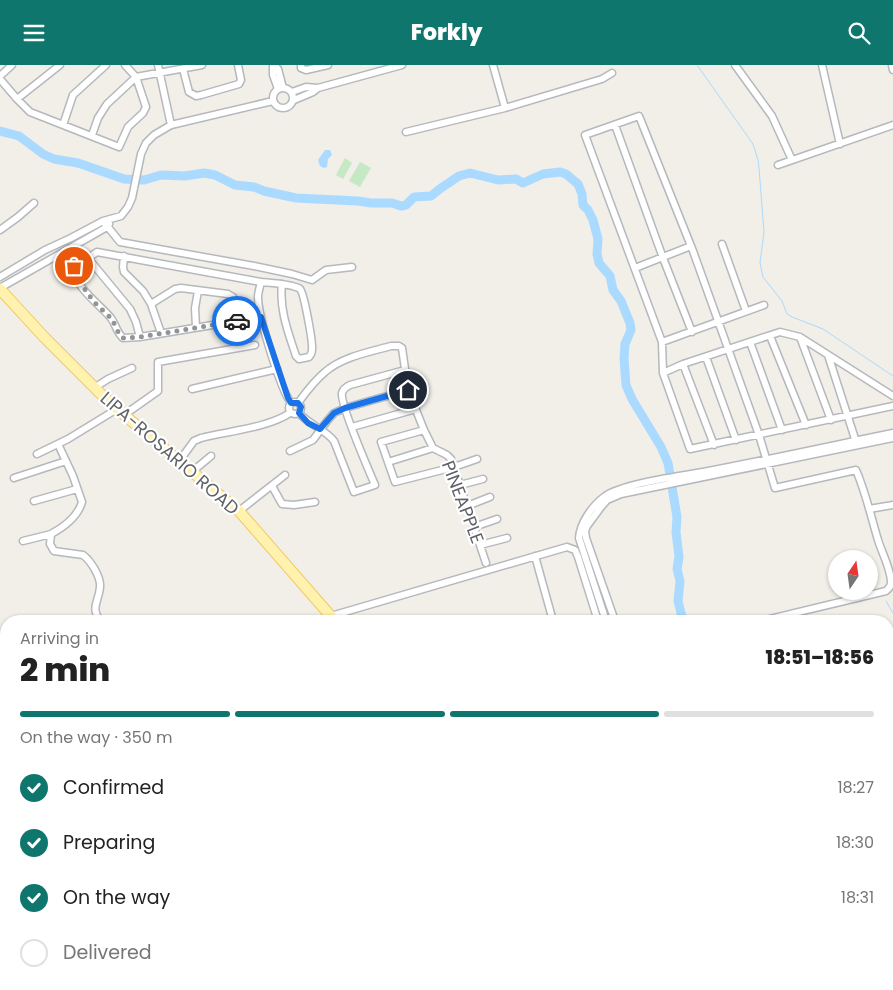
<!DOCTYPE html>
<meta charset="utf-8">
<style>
:root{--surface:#fff;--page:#f6f6f6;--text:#222;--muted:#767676;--line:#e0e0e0;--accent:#0f766e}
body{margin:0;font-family:Poppins,sans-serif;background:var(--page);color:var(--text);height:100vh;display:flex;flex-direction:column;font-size:19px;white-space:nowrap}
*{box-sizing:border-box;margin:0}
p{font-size:16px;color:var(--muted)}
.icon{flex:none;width:28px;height:28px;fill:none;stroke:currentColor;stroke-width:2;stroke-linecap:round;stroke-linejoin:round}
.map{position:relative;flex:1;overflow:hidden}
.details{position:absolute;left:0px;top:550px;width:894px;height:375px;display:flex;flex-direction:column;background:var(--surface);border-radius:20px 20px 0 0;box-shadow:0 1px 4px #0004}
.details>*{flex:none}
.needle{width:32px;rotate:13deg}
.buttons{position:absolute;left:828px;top:485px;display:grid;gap:10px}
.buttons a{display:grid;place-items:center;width:50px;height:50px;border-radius:50%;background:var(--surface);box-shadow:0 1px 4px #0004;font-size:25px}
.pin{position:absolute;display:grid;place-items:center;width:42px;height:42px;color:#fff;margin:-21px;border:2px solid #fff;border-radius:50%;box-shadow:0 1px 5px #0007}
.courier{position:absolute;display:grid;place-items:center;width:50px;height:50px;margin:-25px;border:4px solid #1a73e8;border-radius:50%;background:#fff;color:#222;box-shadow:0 1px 6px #0007}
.headline em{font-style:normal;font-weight:800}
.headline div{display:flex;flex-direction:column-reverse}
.headline{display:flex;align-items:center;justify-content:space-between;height:85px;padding:0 20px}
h1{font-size:32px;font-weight:800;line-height:38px}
.bar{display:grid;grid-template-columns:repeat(4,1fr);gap:8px 5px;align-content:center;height:60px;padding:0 20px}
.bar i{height:6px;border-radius:4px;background:var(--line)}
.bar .on{background:var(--accent)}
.bar p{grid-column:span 4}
ol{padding:0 20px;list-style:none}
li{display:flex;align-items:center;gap:15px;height:55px}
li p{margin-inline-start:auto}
li .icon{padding:5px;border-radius:50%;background:var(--accent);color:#fff;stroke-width:4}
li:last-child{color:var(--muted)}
li i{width:28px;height:28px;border:2px solid var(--line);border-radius:50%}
header{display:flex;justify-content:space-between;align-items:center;height:65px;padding:0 20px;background:var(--accent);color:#fff;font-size:22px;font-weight:800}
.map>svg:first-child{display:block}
.green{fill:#c5e8c5}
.water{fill:#aadaff}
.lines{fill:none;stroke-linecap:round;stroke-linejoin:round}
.stream{stroke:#aadaff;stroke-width:1}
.river{stroke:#aadaff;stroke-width:9}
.street-casing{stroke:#b5b8bc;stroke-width:9}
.primary-casing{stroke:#f2c960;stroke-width:12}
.street{stroke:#fff;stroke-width:6}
.primary{stroke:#fff2af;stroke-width:10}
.done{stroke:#929495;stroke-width:5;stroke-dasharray:0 9}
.route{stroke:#1a73e8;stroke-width:6}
.labels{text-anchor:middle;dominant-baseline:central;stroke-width:4.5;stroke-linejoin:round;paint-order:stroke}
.street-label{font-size:18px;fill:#5f6368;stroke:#fff}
</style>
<header><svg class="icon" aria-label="menu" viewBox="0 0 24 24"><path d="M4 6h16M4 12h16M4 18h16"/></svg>Forkly<svg class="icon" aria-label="search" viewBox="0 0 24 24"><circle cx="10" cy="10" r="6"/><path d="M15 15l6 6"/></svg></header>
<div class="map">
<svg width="893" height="925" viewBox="0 0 893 925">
<rect width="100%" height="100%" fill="#f1efe8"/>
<path class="green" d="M345,93l7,5 -9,16 -7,-4z
M360,97l11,6 -11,19 -11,-6z"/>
<path class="water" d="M325,85h5l2,5 -4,4 -1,8 -3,1 -4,-2 -2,-6z"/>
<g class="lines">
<path class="stream" d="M697,0l56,79 5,16 1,8 5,64 -4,31 3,14 19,24 5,13 5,3 31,12 70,47
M886,536l7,12"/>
<path class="river" d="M0,66l19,5 24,18 11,5 24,4 46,16 20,1 17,-5 24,1 19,-3 11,2 20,10 19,2 10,4 32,7 62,3 13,2h21l9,3 5,-1 8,-8 17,-1 10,-8 18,-12 11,-3 28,7 18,-1 7,4 20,-9 17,-2 6,2 12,10 4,10 1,11 5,5 5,10 5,19 -1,15 2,9 11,13 3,14 8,11 9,22 1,7 -6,14 -1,15 2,26 6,14 29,48 7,16 9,54 -1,15 3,25 -2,12 3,12 -2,20 4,16 6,4
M888,791l5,10"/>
<defs>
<path id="street" d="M158,0l13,60
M273,0v10l5,14
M274,0l4,4 5,19
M301,0v3l5,2 22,-5
M493,0l12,43
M735,0l37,51 20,44
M822,0l18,79
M892,0l1,5
M183,4l6,23 7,4 5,-1 38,-11 2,-4 -3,-15
M0,11l12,-11
M0,14l17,20 13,13 89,35 9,-20 15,-14 3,-6 -10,-30 -11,-12
M273 33a10 10 0 1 1 20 0a10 10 0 1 1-20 0Z
M292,27l14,-5 12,1 84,-23
M17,34l43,-34
M294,35l19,-8 5,-4
M63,60l10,-30 33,-30
M615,60l48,133 29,74
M406,67l99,-24 97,-29 10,-6
M92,70l6,-17 9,-14 29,-27 66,-12
M778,100l115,-40
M103,156l17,21 134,24 38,8 20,6 14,-10 26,-3
M0,165l18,-13 16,-14
M722,179l24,67
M124,191l-1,11 1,5 19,19 8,13 10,29
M88,193l42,51 6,13 4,15
M635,203l56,-22
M0,212l45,-27 26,-12 32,-17 18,-5 7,-9 4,-9 9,-44 5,-11 8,-8 17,-10 102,-24
M261,217c-1,5 -3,10 -3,15 0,19 22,91 33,106
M0,223l107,-61 2,-3
M151,239l24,-15 6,-1 47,6 5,3 7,24
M261,252l-121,20 -17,1c-6,-5 -7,-13 -12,-20 -11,-13 -37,-32 -38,-50l24,-16 164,30c9,1 32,2 39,7 4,4 13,53 12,61 0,4 -1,4 -3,7l-10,2 -3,-3c-8,-24 -17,-47 -14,-72
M196,262l-1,-19 3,-17
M770,271l36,89
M800,272l31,83
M662,277l102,-37
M750,277l32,88
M828,290l29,90
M706,292l30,83
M683,299l31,81
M663,308l20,-9 97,-32 20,5 93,59
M94,323l14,-9 24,-11
M192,324l85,-20
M289 343a6 6 0 1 1 12 0a6 6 0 1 1-12 0Z
M298,338c8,-11 16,-22 27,-31 17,-15 44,-20 66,-26h8l3,2 6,42 16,40 9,18 14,7 4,4 35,104
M299,348c10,12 26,16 35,28l20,51 21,-7c-6,-14 -35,-81 -33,-92 1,-4 4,-6 8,-8l55,-15
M124,350l34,-24v-29l97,-17
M352,362l64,-18
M424,365l-43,12 14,40 59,-15 23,-8
M290,386l23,-11 14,-19 7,-8 11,-5 63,-18
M37,389l31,-15 49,-30
M180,395l14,-19 7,-3c28,-7 66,-10 89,-25
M388,397l45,-14
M193,406l18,-15
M14,413l52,-17
M460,420l23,-6
M272,421l10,18 12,1 21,-3
M34,436l43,-12
M467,441l23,-9
M869,444l24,-4
M239,446l46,-36
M474,462l23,-8
M51,469c13,-7 27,-18 31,-32l-9,-26 -15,-32
M23,476l28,-7 -1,10 4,7 29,4c8,6 18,22 17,32 -1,15 -10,19 0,34
M480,480l27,-7
M535,491l18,65
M331,551l236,-69 8,3 3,7 20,64
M606,556l-27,-83c1,-15 13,-32 25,-41 16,-13 76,-21 99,-25 63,-12 127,-26 190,-39
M615,556l-29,-83 -1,-7 2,-5 14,-19 6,-7 14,-6 272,-56
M761,556l125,-30c3,-3 6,-5 5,-10 -1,-14 -9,-28 -13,-41 -7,-23 -12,-47 -22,-70l-81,18 -16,-53 -66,-184 -54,-135 -54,19 77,207 1,31 27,76 203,-43
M0,600h6
M888,673l5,-2"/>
<path id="primary" d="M0,224l44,48 66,66 129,108 96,110
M541,919l3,6"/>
</defs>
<use href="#street" class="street-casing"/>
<use href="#primary" class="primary-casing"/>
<use href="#street" class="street"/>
<use href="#primary" class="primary"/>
</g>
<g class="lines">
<path class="done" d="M74,201v8l20,28 18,17 8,17 3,2 17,-1 97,-16"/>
<path class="route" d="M237,256l24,-4 27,81 3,5h7l3,4 -2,6 9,10 12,6 14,-16 11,-5 63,-18"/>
</g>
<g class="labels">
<g class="street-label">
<text transform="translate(170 388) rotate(41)">LIPA-ROSARIO ROAD</text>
<text transform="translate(463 437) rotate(69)">PINEAPPLE</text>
</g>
</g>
</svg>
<div class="buttons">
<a><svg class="needle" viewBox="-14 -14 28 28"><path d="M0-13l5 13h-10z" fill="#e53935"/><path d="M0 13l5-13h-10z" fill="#767676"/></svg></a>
</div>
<div class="pin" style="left:74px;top:201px;background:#ea580c"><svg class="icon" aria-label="bag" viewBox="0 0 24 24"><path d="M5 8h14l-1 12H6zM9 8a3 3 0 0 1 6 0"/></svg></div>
<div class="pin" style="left:408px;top:325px;background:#1f2937"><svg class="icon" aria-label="home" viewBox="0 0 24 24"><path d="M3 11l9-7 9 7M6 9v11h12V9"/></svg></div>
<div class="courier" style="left:237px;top:256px"><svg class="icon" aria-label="car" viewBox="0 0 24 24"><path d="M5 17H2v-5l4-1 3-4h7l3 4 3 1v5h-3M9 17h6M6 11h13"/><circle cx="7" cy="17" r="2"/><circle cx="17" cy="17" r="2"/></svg></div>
<section class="details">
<div class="headline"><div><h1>2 min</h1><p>Arriving in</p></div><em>18:51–18:56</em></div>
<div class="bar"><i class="on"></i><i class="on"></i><i class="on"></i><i></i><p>On the way · 350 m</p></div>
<ol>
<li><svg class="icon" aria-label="check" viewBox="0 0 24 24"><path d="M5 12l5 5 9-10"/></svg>Confirmed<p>18:27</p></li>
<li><svg class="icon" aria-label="check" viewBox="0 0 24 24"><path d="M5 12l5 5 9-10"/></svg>Preparing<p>18:30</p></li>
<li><svg class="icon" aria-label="check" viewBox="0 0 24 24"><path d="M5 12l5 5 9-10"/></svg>On the way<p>18:31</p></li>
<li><i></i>Delivered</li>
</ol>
</section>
</div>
